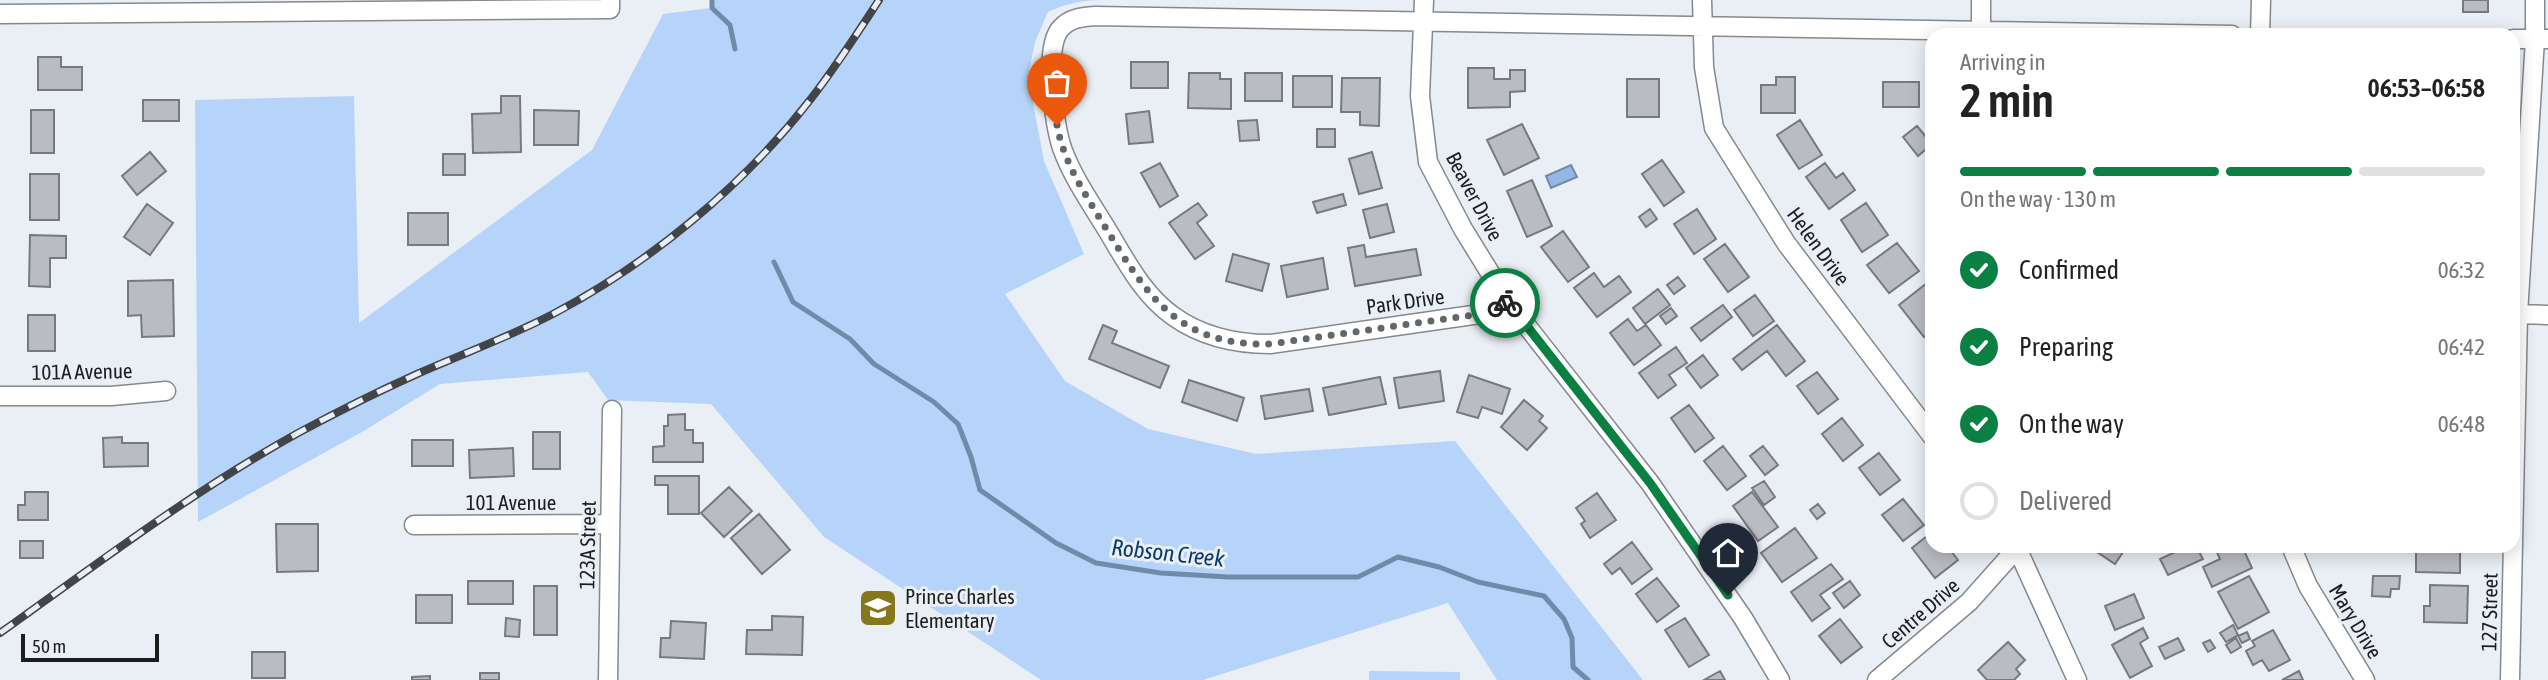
<!DOCTYPE html>
<meta charset="utf-8">
<style>
:root{--surface:#fff;--page:#f6f6f6;--text:#222;--muted:#767676;--line:#e0e0e0;--accent:#0b8043}
body{margin:0;font-family:"Asap Condensed",sans-serif;background:var(--page);color:var(--text);height:100vh;display:flex;flex-direction:column;font-size:26px;white-space:nowrap}
*{box-sizing:border-box;margin:0}
p{font-size:23px;color:var(--muted)}
.icon{flex:none;width:38px;height:38px;fill:none;stroke:currentColor;stroke-width:2;stroke-linecap:round;stroke-linejoin:round}
.map{position:relative;flex:1;overflow:hidden}
.drawer{position:absolute;left:1925px;top:28px;width:595px;height:525px;display:flex;flex-direction:column;background:var(--surface);border-radius:21px;box-shadow:0 4px 18px #0003}
.drawer>*{flex:none}
.scale{position:absolute;left:21px;bottom:18px;width:138px;box-sizing:border-box;padding-left:7px;border:4px solid #1b1d1f;border-top:0;font-size:19px;line-height:24px;white-space:nowrap;color:#1b1d1f;-webkit-text-stroke:5px #eaeff5;paint-order:stroke}
.pin{position:absolute;display:grid;place-items:center;width:60px;height:60px;color:#fff;margin:-72px -30px;border-radius:50% 50% 50% 0;rotate:-45deg;box-shadow:0 0 7px #0007}
.pin .icon{rotate:45deg}
.courier{position:absolute;display:grid;place-items:center;width:70px;height:70px;margin:-35px;border:5px solid #0b8043;border-radius:50%;background:#fff;color:#222;box-shadow:0 2px 9px #0007}
.head em{font-style:normal;font-weight:600}
.head div{display:flex;flex-direction:column-reverse}
.head{display:flex;align-items:center;justify-content:space-between;height:119px;padding:0 35px}
h1{font-size:46px;font-weight:600;line-height:52px}
.bar{display:grid;grid-template-columns:repeat(4,1fr);gap:10px 7px;align-content:center;height:84px;padding:0 35px}
.bar i{height:9px;border-radius:5px;background:var(--line)}
.bar .current{background:var(--accent)}
.bar p{grid-column:span 4}
ol{padding:0 35px;list-style:none}
li{display:flex;align-items:center;gap:21px;height:77px}
li p{margin-inline-start:auto}
li .icon{padding:7px;border-radius:50%;background:var(--accent);color:#fff;stroke-width:4}
li:last-child{color:var(--muted)}
li i{width:38px;height:38px;border:4px solid var(--line);border-radius:50%}
.map>svg:first-child{display:block}
.green{fill:#b6d4f9}
.water{fill:#94b8e5;stroke:#708aaa;stroke-width:2}
.lines{fill:none;stroke-linecap:round;stroke-linejoin:round}
.stream{stroke:#708aaa;stroke-width:5}
.building{fill:#b9bdc3;stroke:#767a80;stroke-width:2}
.street-casing{stroke:#84898f;stroke-width:21}
.street{stroke:#fff;stroke-width:18}
.rail-casing{stroke:#424447;stroke-width:8}
.rail{stroke:#eaeff5;stroke-width:5;stroke-dasharray:16;stroke-linecap:butt}
.done{stroke:#63666a;stroke-width:7;stroke-dasharray:0 12.6}
.route{stroke:#0b8043;stroke-width:9}
.labels{text-anchor:middle;dominant-baseline:central;stroke-width:6;stroke-linejoin:round;paint-order:stroke}
.street-label{font-size:21px;fill:#1b1d1f;stroke:#eaeff5}
.poi-label{font-size:21px;fill:#1b1d1f;stroke:#eaeff5;text-anchor:start}
.water-label{font-size:23px;font-style:italic;fill:#073a70;stroke:#eaeff5}
</style>
<div class="map">
<svg width="2548" height="680" viewBox="0 0 2548 680">
<rect width="100%" height="100%" fill="#eaeff5"/>
<path class="green" d="M712,0h392c-21,0 -37,3 -56,12l-13,30 -7,34 16,85 40,93 -79,40 60,87 83,48 108,25 199,-13 188,239h-146l-49,-77 -245,77h-162l-217,-143 -113,-133 -103,-4 -20,-28 -148,12 -78,48 -164,90 -3,-422 159,-4 5,227 233,-173 71,-136 48,-6z
M1369,671l91,1v8h-91z"/>
<path class="water" d="M1571,165l6,12 -26,11 -5,-12z"/>
<g class="lines">
<path class="stream" d="M712,0v8l18,17 5,24
M774,262l19,40 57,37 24,25 60,38 24,22 13,33 9,33 76,53 40,20 65,10 67,4h130l40,-20 41,10 39,15 66,14 20,23 8,19 1,29 15,13"/>
</g>
<path class="building" d="M2463,0h25v12h-25z
M38,57h23v10h21v23h-44z
M1131,62h37v26h-37z
M1468,68h26v11h16v-9h15v21l-15,1v15l-42,1z
M1189,73h31v6h11v30l-43,-1z
M1245,73h37v28h-37z
M1293,76h39v31h-39z
M1776,77h19v36h-34v-28h15z
M1342,78h38l-1,48 -19,-1v-13h-19z
M1627,79h32v38h-32z
M1883,82h36v25h-36z
M501,96h19l1,56 -48,1 -1,-39 29,-1z
M143,100h36v21h-36z
M31,110h23v43h-23z
M534,110l45,1 -1,34h-44z
M1149,111l4,31 -24,2 -3,-30z
M1257,120l2,20 -19,1 -2,-20z
M1800,120l22,35 -23,14 -22,-34z
M1522,124l17,34 -35,17 -17,-35z
M1917,126l15,18 -14,12 -15,-19z
M1317,129h18v18h-18z
M150,152l16,19 -29,24 -15,-19z
M1372,152l10,36 -23,6 -10,-35z
M443,154h22v21h-22z
M1662,160l22,32 -20,14 -22,-32z
M1160,163l18,33 -18,11 -19,-34z
M1825,163l11,15 7,-5 12,17 -26,19 -23,-32z
M30,174h29v46h-29z
M1532,180l20,46 -25,11 -20,-46z
M1343,194l3,11 -29,8 -4,-11z
M1198,203l9,12 -10,8 17,23 -19,13 -26,-36z
M1866,203l22,32 -26,17 -21,-32z
M147,204l26,19 -23,32 -26,-18z
M1387,204l7,28 -24,6 -7,-28z
M1650,209l7,10 -11,8 -7,-10z
M1697,209l19,30 -22,15 -20,-30z
M408,213h40v32h-40z
M1563,231l26,36 -21,15 -27,-35z
M30,235l36,1v22h-16v29l-21,-1z
M1897,243l22,28 -30,22 -22,-28z
M1725,244l24,33 -21,15 -24,-33z
M1364,245l2,12 50,-8 5,26 -66,11 -7,-38z
M1233,254l36,10 -7,27 -36,-10z
M1323,258l5,31 -41,8 -6,-31z
M1594,273l10,14 15,-11 12,16 -34,25 -23,-29z
M1678,277l7,9 -11,8 -7,-9z
M1932,279v52l-8,6 -25,-32z
M173,280l1,56 -32,1 -1,-22 -13,1v-35z
M1658,289l12,16 -25,19 -12,-16z
M1755,295l19,26 -21,15 -19,-26z
M1723,305l9,12 -31,24 -10,-13z
M1671,308l6,8 -11,8 -6,-8z
M28,315h27v36h-27z
M1628,319l9,12 9,-6 15,20 -27,20 -24,-32z
M1103,325l14,6 -5,12 57,23 -9,22 -71,-29z
M1777,325l28,36 -19,15 -19,-25 -25,19 -9,-11z
M1676,347l11,16 -18,12 7,10 -18,13 -19,-25z
M1703,355l15,20 -17,13 -15,-20z
M1440,371l4,30 -45,7 -5,-30z
M1817,372l21,27 -20,15 -21,-28z
M1469,375l41,14 -8,25 -20,-7 -4,11 -21,-6z
M1380,377l6,27 -57,11 -6,-27z
M1189,380l55,18 -7,23 -55,-19z
M1309,389l4,22 -48,8 -4,-23z
M1524,400l19,16 -4,5 8,7 -20,22 -26,-23z
M1689,405l25,33 -19,14 -24,-34z
M685,414v16h8v13h10v19h-50v-15l11,-1v-20h4v-11z
M1842,418l21,27 -20,16 -21,-27z
M533,432h27v37h-27z
M122,437v6h26v23l-44,1 -1,-29z
M412,440h41v26h-41z
M1723,446l23,30 -19,14 -23,-29z
M1763,446l15,19 -13,10 -15,-19z
M513,448l1,28 -44,2 -1,-28z
M1879,453l21,27 -20,15 -21,-27z
M655,476h44v38h-31v-29h-13z
M1764,481l11,16 -11,8 -12,-17z
M729,487l23,24 -28,26 -23,-24z
M25,492h23v28h-30v-15h7z
M1752,492l26,35 -20,14 -25,-35z
M1597,493l19,27 -26,18 -9,-14 4,-3 -9,-13z
M1903,499l21,26 -21,16 -21,-26z
M1818,504l7,9 -8,6 -7,-9z
M759,514l31,36 -28,24 -31,-36z
M276,524h42v47l-41,1z
M1795,528l22,30 -35,24 -21,-29z
M1932,532v14h15l11,14 -23,18 -23,-30z
M20,541h23v17h-23z
M1632,542l20,27 -20,15 -12,-16 -8,6 -8,-10z
M2088,546h39l-12,18z
M2188,546h8l7,13 -35,16 -8,-16z
M2214,546h28l10,22 -40,19 -9,-20 17,-8z
M2437,546h23v27l-44,-1v-24h21z
M1831,564l12,15 -23,16 10,13 -18,13 -21,-29z
M2249,576l20,36 -31,17 -20,-37z
M2373,576h27l-1,13h-8l-1,8 -18,-1z
M1657,578l22,28 -22,16 -21,-28z
M468,581h45v23h-45z
M1850,581l10,14 -16,13 -11,-15z
M2430,585l38,1 -1,37 -43,-1v-16h6z
M534,586h23v49h-23z
M2134,594l10,24 -29,12 -10,-24z
M416,595h36v28h-36z
M772,616l31,1 -1,38 -56,-1 1,-24h25z
M506,618l14,2 -1,17 -14,-1z
M1685,618l24,37 -20,12 -24,-37z
M1840,619l22,28 -21,16 -22,-27z
M671,621l35,2 -2,36 -44,-2 1,-19h9z
M2233,625l5,10 -12,7 -6,-9z
M2143,628l5,10 -8,5 12,23 -22,12 -18,-33z
M2273,630l17,30 -21,11 -7,-11 -9,5 -7,-14 9,-5 -3,-5z
M2247,632l3,7 -8,4 -4,-7z
M2178,638l6,12 -19,9 -6,-12z
M2236,638l5,9 -10,6 -5,-8z
M2210,640l5,8 -7,4 -5,-9z
M2008,642l17,18 -9,9 4,5 -6,6h-27l-9,-10z
M252,652h33v26h-33z
M1720,671l5,9h-21z
M2299,671l4,9h-21z
M480,673h19v7h-19z
M430,676v4h-18v-3z"/>
<g class="lines">
<defs>
<path id="street" d="M1424,0l-4,96 8,66 35,67 45,73
M1702,0l2,67 10,61 72,115 146,193
M1981,0v35
M0,14l610,-5v-9
M2260,35l1,-35
M2513,39h35
M2518,314l30,1
M0,396h111l55,-5
M414,525l195,-1
M2016,546l61,134
M2291,546l17,40 57,94
M608,680l4,-270
M1780,680l-37,-62 -93,-135 -142,-181 -28,12 -210,30c-34,0 -69,-8 -97,-28 -31,-22 -48,-57 -67,-88 -16,-26 -34,-52 -44,-80 -8,-23 -19,-102 -1,-120 9,-10 21,-11 34,-12l1137,19
M1877,680l92,-78 50,-56
M2510,680l8,-366 17,-275v-39"/>
</defs>
<use href="#street" class="street-casing"/>
<use href="#street" class="street"/>
<defs>
<path id="rail" d="M0,633c97,-69 193,-142 298,-200 39,-21 79,-41 119,-59 45,-20 92,-37 136,-60 97,-51 190,-128 257,-214 25,-32 47,-66 69,-100"/>
</defs>
<use href="#rail" class="rail-casing"/>
<use href="#rail" class="rail"/>
</g>
<g class="lines">
<path class="done" d="M1057,125c6,36 27,67 45,97 44,71 73,124 168,122l210,-30 25,-11"/>
<path class="route" d="M1505,303l3,-1 142,181 78,112"/>
</g>
<defs>
<symbol id="school-square" viewBox="-11 -11 22 22"><rect x="-9" y="-9" width="18" height="18" rx="4" fill="#85771b" stroke="#eaeff5"/><path d="M0-5L7-2L0 1L-7-2ZM-4 1L0 2.5L4 1V4Q0 6-4 4Z" fill="#fff"/></symbol>
</defs>
<g fill-rule="evenodd">
<use href="#school-square" x="856" y="586" width="44" height="44"/>
</g>
<g class="labels">
<g class="street-label">
<text transform="translate(1475 196) rotate(62)">Beaver Drive</text>
<text transform="translate(1819 246) rotate(54)">Helen Drive</text>
<text transform="translate(1405 301) rotate(-8)">Park Drive</text>
<text transform="translate(82 371) rotate(-1)">101A Avenue</text>
<text x="511" y="502">101 Avenue</text>
<text transform="translate(587 545) rotate(-89)">123A Street</text>
<text transform="translate(2489 612) rotate(-89)">127 Street</text>
<text transform="translate(1920 613) rotate(-41)">Centre Drive</text>
<text transform="translate(2356 621) rotate(59)">Mary Drive</text>
</g>
<g class="poi-label">
<text x="905" y="596">Prince Charles<tspan x="905" dy="24">Elementary</tspan></text>
</g>
<g class="water-label">
<text transform="translate(1168 553) rotate(6)">Robson Creek</text>
</g>
</g>
</svg>
<div class="scale">50 m</div>
<div class="pin" style="left:1057px;top:125px;background:#ea580c"><svg class="icon" aria-label="bag" viewBox="0 0 24 24"><path d="M5 8h14l-1 12H6zM9 8a3 3 0 0 1 6 0"/></svg></div>
<div class="pin" style="left:1728px;top:595px;background:#1f2937"><svg class="icon" aria-label="home" viewBox="0 0 24 24"><path d="M3 11l9-7 9 7M6 9v11h12V9"/></svg></div>
<div class="courier" style="left:1505px;top:303px"><svg class="icon" aria-label="bike" viewBox="0 0 24 24"><circle cx="6" cy="16" r="4"/><circle cx="18" cy="16" r="4"/><path d="M6 16l4-8h5l3 8M10 8l3 8H6M13 5h3"/></svg></div>
<section class="drawer">
<div class="head"><div><h1>2 min</h1><p>Arriving in</p></div><em>06:53–06:58</em></div>
<div class="bar"><i class="current"></i><i class="current"></i><i class="current"></i><i></i><p>On the way · 130 m</p></div>
<ol>
<li><svg class="icon" aria-label="check" viewBox="0 0 24 24"><path d="M5 12l5 5 9-10"/></svg>Confirmed<p>06:32</p></li>
<li><svg class="icon" aria-label="check" viewBox="0 0 24 24"><path d="M5 12l5 5 9-10"/></svg>Preparing<p>06:42</p></li>
<li><svg class="icon" aria-label="check" viewBox="0 0 24 24"><path d="M5 12l5 5 9-10"/></svg>On the way<p>06:48</p></li>
<li><i></i>Delivered</li>
</ol>
</section>
</div>
